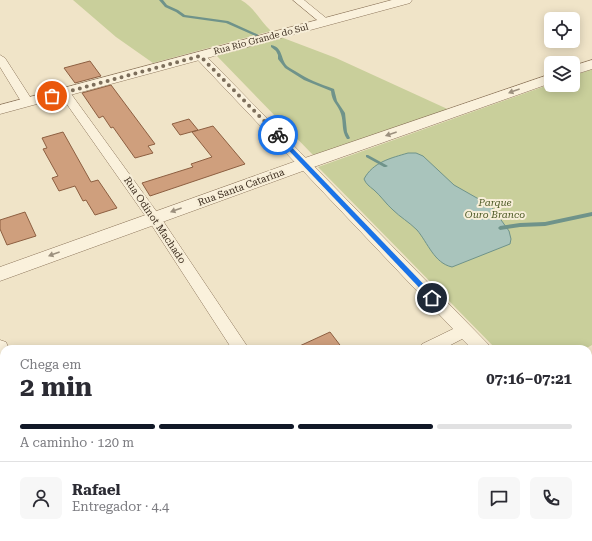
<!DOCTYPE html>
<html lang="pt">
<meta charset="utf-8">
<style>
:root{--surface:#fff;--page:#f7f7f7;--text:#2b2b33;--muted:#7c7c81;--line:#e1e1e2;--accent:#111827}
body{margin:0;font-family:"Roboto Serif",serif;background:var(--page);color:var(--text);height:100vh;display:flex;flex-direction:column;font-size:15px;white-space:nowrap}
*{box-sizing:border-box;margin:0}
p{font-size:13px;color:var(--muted)}
.icon{flex:none;width:22px;height:22px;fill:none;stroke:currentColor;stroke-width:2;stroke-linecap:round;stroke-linejoin:round}
.map{position:relative;flex:1;overflow:hidden}
.side{position:absolute;left:0px;top:345px;width:592px;height:196px;display:flex;flex-direction:column;background:var(--surface);border-radius:12px 12px 0 0;box-shadow:0 2px 10px #0003}
.side>*{flex:none}
.fabs{position:absolute;left:544px;top:12px;display:grid;gap:8px}
.fabs a{display:grid;place-items:center;width:36px;height:36px;border-radius:6px;background:var(--surface);box-shadow:0 2px 10px #0003;font-size:20px}
.pin{position:absolute;display:grid;place-items:center;width:34px;height:34px;color:#fff;margin:-17px;border:2px solid #fff;border-radius:50%;box-shadow:0 1px 4px #0007}
.courier{position:absolute;display:grid;place-items:center;width:40px;height:40px;margin:-20px;border:3px solid #1a73e8;border-radius:50%;background:#fff;color:#222;box-shadow:0 1px 5px #0007}
.overview em{font-style:normal;font-weight:700}
.overview div{display:flex;flex-direction:column-reverse}
.overview{display:flex;align-items:center;justify-content:space-between;height:68px;padding:0 20px}
h1{font-size:26px;font-weight:700;line-height:30px}
.bar{display:grid;grid-template-columns:repeat(4,1fr);gap:6px 4px;align-content:center;height:48px;padding:0 20px}
.bar i{height:5px;border-radius:3px;background:var(--line)}
.bar .selected{background:var(--accent)}
.bar p{grid-column:span 4}
.line{display:flex;align-items:center;gap:10px;padding:0 20px;border-top:1px solid var(--line)}
.line div{flex:1}
.round{display:grid;place-items:center;flex:none;width:42px;height:42px;border-radius:6px;background:var(--page)}
.map>svg:first-child{display:block}
.green{fill:#c9cf9b}
.water{fill:#a9c4bc;stroke:#6f938a}
.lines{fill:none;stroke-linecap:round;stroke-linejoin:round}
.stream{fill:#6f938a;fill-rule:evenodd}
.building{fill:#cf9f7d;stroke:#8d5f41}
.minor-casing{stroke:#8d765c;stroke-width:1}
.tertiary-casing{stroke:#8d765c;stroke-width:1}
.minor{fill:#faf1dc;fill-rule:evenodd}
.tertiary{fill:#faf1dc;fill-rule:evenodd}
.oneway{fill:#9c907e}
.route{fill:#1a73e8}
.done{stroke:#7c6e5b;stroke-width:4;stroke-dasharray:0 7.2}
.labels{text-anchor:middle;dominant-baseline:central;stroke-width:4;stroke-linejoin:round;paint-order:stroke}
.far-street-label{font-size:9px;fill:#3d2e20;stroke:#f7eed8}
.street-label{font-size:10px;fill:#3d2e20;stroke:#f7eed8}
.park-label{font-size:10px;font-style:italic;fill:#4d5a26;stroke:#f7eed8}
</style>
<div class="map">
<svg width="592" height="541" viewBox="0 0 592 541">
<rect width="100%" height="100%" fill="#f0e4c8"/>
<path class="green" d="M73,0h168c13,7 19,21 30,31l-118,32 -37,-26z
M278,36l58,22 118,54 -141,43 -97,-100z
M592,69v276l-7,4h-89l-178,-182 233,-83v1h22v-9z"/>
<path class="water" d="M408,153h8l7,3 31,29 37,21 18,25 2,8 -1,5 -58,23c-18,-4 -24,-24 -35,-37 -8,-8 -17,-13 -24,-20 -7,-6 -12,-14 -19,-20 -5,-4 -8,-6 -10,-11 9,-17 27,-21 44,-26z"/>
<g class="lines">
<path class="stream" d="M159,0h4l4,5 11,5 7,5 43,6 33,15 -3,1 -32,-14 -43,-6 -7,-5 -11,-5z
M271,45c12,2 9,13 16,21 2,2 5,3 8,5 12,8 25,13 39,18l3,12 8,12 2,19 3,6 -1,1h-2c-6,-9 -3,-16 -6,-25 -3,-10 -9,-11 -10,-23l-27,-11 -19,-12 -7,-9v-4l-2,-4 -5,-4z
M366,155h2l20,11 -2,1h-2l-18,-10z
M592,212v4l-47,10 -25,1 -20,3 -2,-2 2,-2 20,-3 25,-1z"/>
</g>
<path class="building" d="M90,61l11,15 -26,7 -11,-15z
M111,85l44,59 -7,2 5,7 -18,5 -22,-31 -2,1 -8,-12 -4,2 -17,-25z
M189,119l9,11 -18,5 -8,-11z
M213,126l32,38 -95,32 -8,-13 51,-16 -2,-3 21,-7 -20,-25z
M63,132l28,50 7,-2 19,28 -22,7 -9,-15 -3,1 -8,-15 -16,5 -7,-13 6,-2 -15,-27 4,-1 -5,-10z
M25,212l11,24 -29,9 -7,-16v-9z
M330,332l13,17h-50z"/>
<g class="lines">
<defs>
<path id="minor" d="M293,0h11l27,22 -1,2h-8z
M200,53l4,1 284,290 2,5h-18l-10,-10 -19,10h-23l2,-5 31,-15 -257,-271 -1,-2 1,-2z
M0,55l5,3 29,45 -2,2h-8l-2,-2 -22,-36z
M65,90l4,1 90,124 90,134h-17l-83,-128 -90,-128 2,-2z
M0,340l6,2 3,7h-5v16l-4,-2z
M588,449l4,2v20l-4,-2z
M29,537h27l-1,4h-27z
M59,537h21l1,4h-21z
M354,537h22l1,4h-22z"/>
<path id="tertiary" d="M392,0h20l-2,3 -410,111v-9z
M592,60v9l-19,6v-9z
M551,74v9l-240,85 -311,113v-14l299,-107z"/>
</defs>
<use href="#minor" class="minor-casing"/>
<use href="#tertiary" class="tertiary-casing"/>
<use href="#minor" class="minor"/>
<use href="#tertiary" class="tertiary"/>
</g>
<defs><path id="oneway-solid" d="M-6-.8H1V-3.2L6.5 0L1 3.2V.8H-6Z"/></defs>
<g class="oneway">
<use href="#oneway-solid" transform="translate(514 91) rotate(160)"/>
<use href="#oneway-solid" transform="translate(391 134) rotate(161)"/>
<use href="#oneway-solid" transform="translate(176 210) rotate(160)"/>
<use href="#oneway-solid" transform="translate(54 254) rotate(160)"/>
</g>
<path class="route" d="M276,134h3l156,162v3h-5l-154,-162z"/>
<g class="lines">
<path class="done" d="M52,96l148,-40 78,79"/>
</g>
<g class="labels">
<g class="far-street-label">
<text transform="translate(261 39) rotate(-15)">Rua Rio Grande do Sul</text>
</g>
<g class="street-label">
<text transform="translate(241 187) rotate(-20)">Rua Santa Catarina</text>
<text transform="translate(155 220) rotate(56)">Rua Odinot Machado</text>
</g>
<g class="park-label">
<text x="495" y="202">Parque<tspan x="495" dy="12">Ouro Branco</tspan></text>
</g>
</g>
</svg>
<div class="fabs">
<a><svg class="icon" aria-label="locate" viewBox="0 0 24 24"><circle cx="12" cy="12" r="6"/><path d="M12 2v4M12 18v4M2 12h4M18 12h4"/></svg></a>
<a><svg class="icon" aria-label="layers" viewBox="0 0 24 24"><path d="M12 4l9 5-9 5-9-5zM3 14l9 5 9-5"/></svg></a>
</div>
<div class="pin" style="left:52px;top:96px;background:#ea580c"><svg class="icon" aria-label="bag" viewBox="0 0 24 24"><path d="M5 8h14l-1 12H6zM9 8a3 3 0 0 1 6 0"/></svg></div>
<div class="pin" style="left:432px;top:298px;background:#1f2937"><svg class="icon" aria-label="home" viewBox="0 0 24 24"><path d="M3 11l9-7 9 7M6 9v11h12V9"/></svg></div>
<div class="courier" style="left:278px;top:135px"><svg class="icon" aria-label="bike" viewBox="0 0 24 24"><circle cx="6" cy="16" r="4"/><circle cx="18" cy="16" r="4"/><path d="M6 16l4-8h5l3 8M10 8l3 8H6M13 5h3"/></svg></div>
<section class="side">
<div class="overview"><div><h1>2 min</h1><p>Chega em</p></div><em>07:16–07:21</em></div>
<div class="bar"><i class="selected"></i><i class="selected"></i><i class="selected"></i><i></i><p>A caminho · 120 m</p></div>
<div class="line" style="height:72px"><a class="round"><svg class="icon" aria-label="person" viewBox="0 0 24 24"><circle cx="12" cy="8" r="4"/><path d="M4 21q1-7 8-7t8 7"/></svg></a><div><b>Rafael</b><p>Entregador · 4.4</p></div><a class="round"><svg class="icon" aria-label="chat" viewBox="0 0 24 24"><path d="M4 5h16v11H9l-5 4z"/></svg></a><a class="round"><svg class="icon" aria-label="phone" viewBox="0 0 24 24"><path d="M5 4h4l2 5-3 2q2 4 5 5l2-3 5 2v4C11 20 4 13 5 4z"/></svg></a></div>
</section>
</div>
